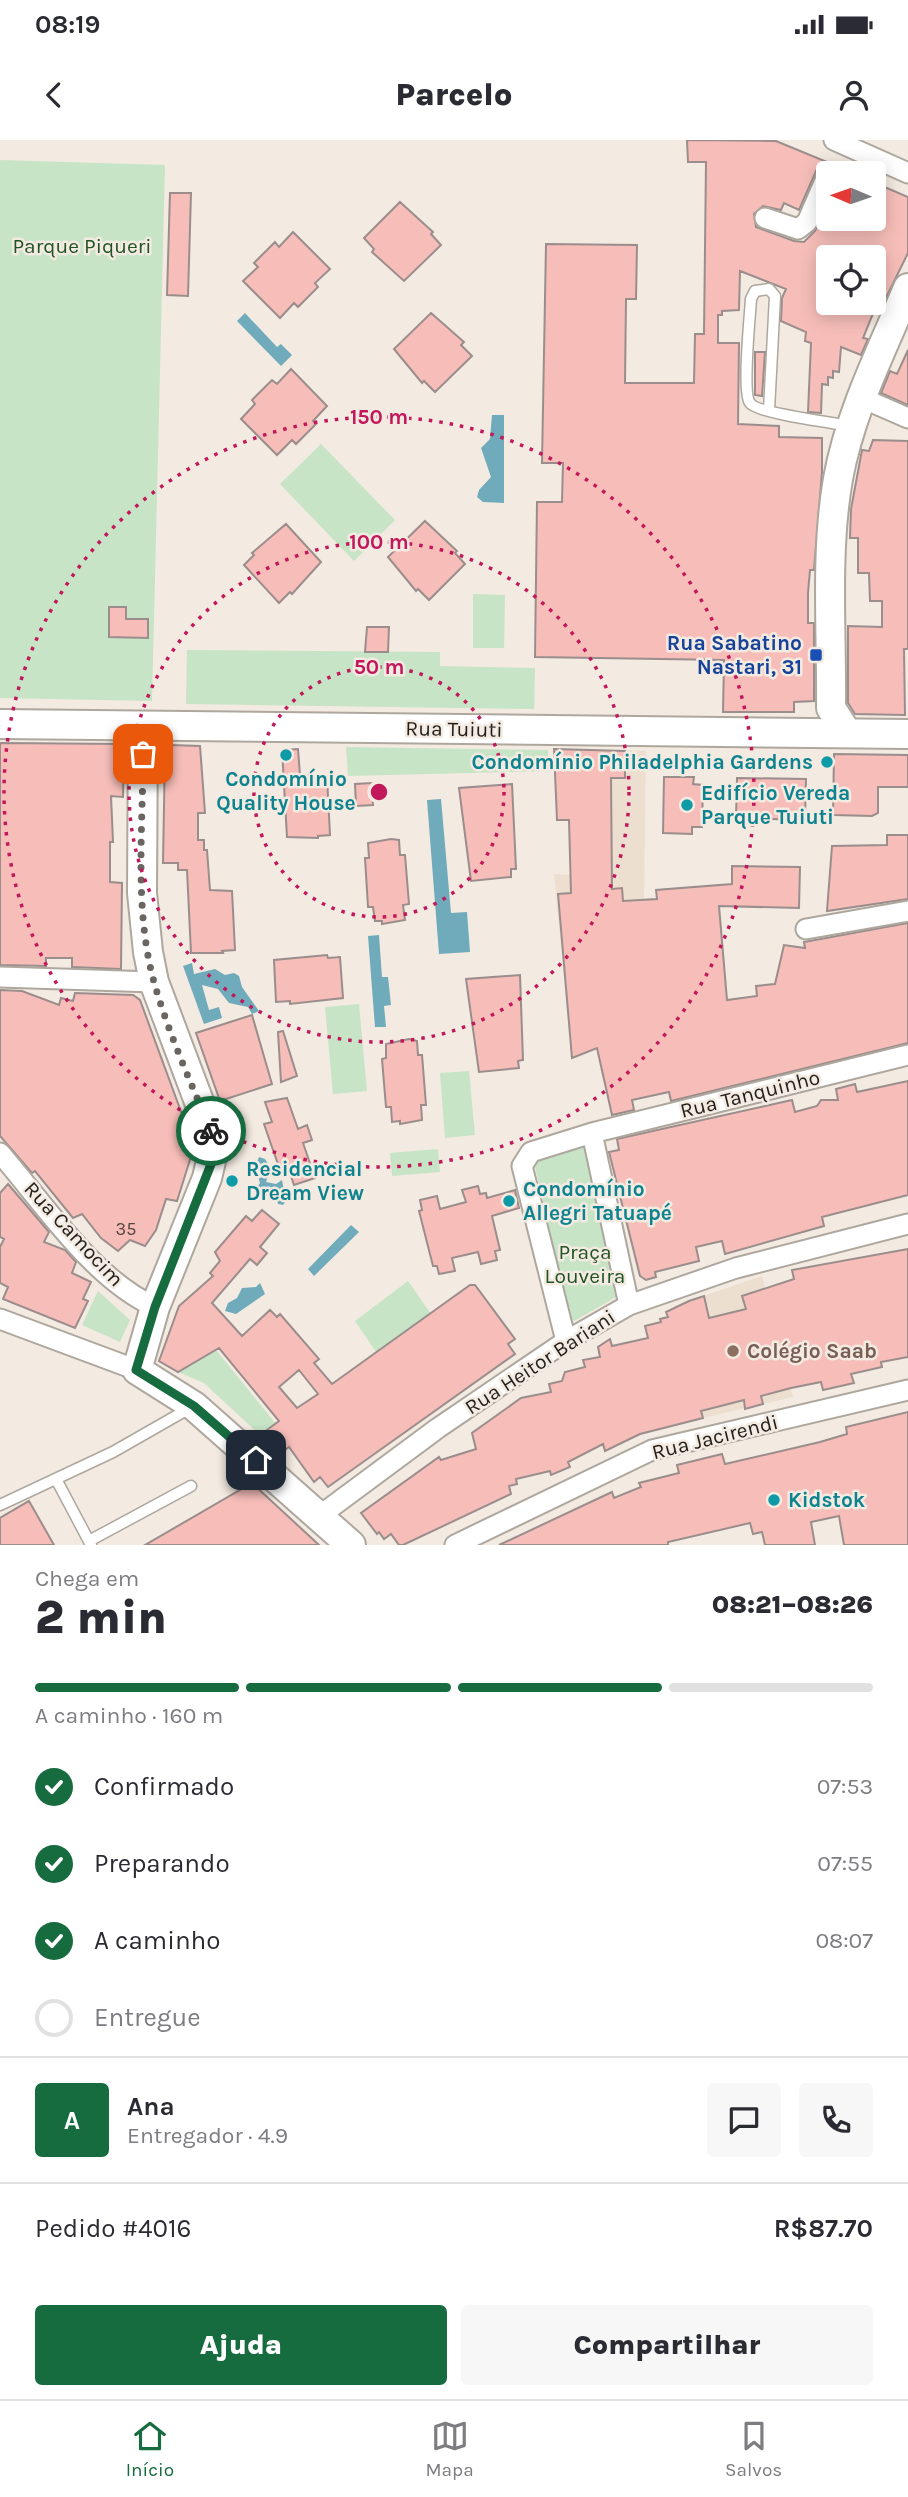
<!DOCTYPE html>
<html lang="pt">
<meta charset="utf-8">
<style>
:root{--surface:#fff;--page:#f7f7f7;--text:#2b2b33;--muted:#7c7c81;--line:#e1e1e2;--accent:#166c3f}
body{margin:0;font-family:Karla,sans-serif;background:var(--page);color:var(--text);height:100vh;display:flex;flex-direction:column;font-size:26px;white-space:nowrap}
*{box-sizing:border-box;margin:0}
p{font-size:23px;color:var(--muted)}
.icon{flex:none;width:38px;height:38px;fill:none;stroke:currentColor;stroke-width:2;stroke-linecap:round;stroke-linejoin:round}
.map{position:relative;height:1405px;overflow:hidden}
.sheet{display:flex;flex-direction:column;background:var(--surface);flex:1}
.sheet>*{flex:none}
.needle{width:46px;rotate:272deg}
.controls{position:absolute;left:816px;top:21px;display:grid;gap:14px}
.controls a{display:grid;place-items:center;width:70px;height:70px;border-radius:7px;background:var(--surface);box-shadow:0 4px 18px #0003;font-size:35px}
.pin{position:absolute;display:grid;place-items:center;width:60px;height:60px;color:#fff;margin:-30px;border-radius:14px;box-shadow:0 4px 10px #0006}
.courier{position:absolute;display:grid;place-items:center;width:70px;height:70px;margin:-35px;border:5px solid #166c3f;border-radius:50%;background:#fff;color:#222;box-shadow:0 2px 9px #0007}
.summary em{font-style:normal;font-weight:800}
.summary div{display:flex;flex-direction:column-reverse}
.summary{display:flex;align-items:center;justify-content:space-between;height:119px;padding:0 35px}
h1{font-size:46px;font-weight:800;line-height:52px}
.bar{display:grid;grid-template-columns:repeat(4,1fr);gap:10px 7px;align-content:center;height:84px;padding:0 35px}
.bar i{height:9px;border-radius:5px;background:var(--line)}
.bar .on{background:var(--accent)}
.bar p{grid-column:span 4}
.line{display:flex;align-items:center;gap:18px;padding:0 35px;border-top:2px solid var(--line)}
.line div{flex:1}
.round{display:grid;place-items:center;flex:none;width:74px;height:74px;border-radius:7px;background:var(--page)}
ol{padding:0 35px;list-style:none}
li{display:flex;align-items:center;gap:21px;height:77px}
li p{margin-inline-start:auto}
li .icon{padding:7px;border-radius:50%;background:var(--accent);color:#fff;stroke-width:4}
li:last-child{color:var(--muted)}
li i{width:38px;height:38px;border:4px solid var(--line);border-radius:50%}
.primary-button{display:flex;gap:14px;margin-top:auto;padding:14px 35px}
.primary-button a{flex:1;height:80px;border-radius:7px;background:var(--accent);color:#fff;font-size:28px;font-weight:800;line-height:80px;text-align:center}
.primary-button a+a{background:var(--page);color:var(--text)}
.status{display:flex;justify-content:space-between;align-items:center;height:49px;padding:0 35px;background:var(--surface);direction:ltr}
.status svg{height:19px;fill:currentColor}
header{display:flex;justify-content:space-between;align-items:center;height:91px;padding:0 35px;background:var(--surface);font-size:32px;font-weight:800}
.dock{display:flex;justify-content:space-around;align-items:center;height:98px;border-top:2px solid var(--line);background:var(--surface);font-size:19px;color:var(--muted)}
.dock a{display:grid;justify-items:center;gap:4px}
.dock .on{color:var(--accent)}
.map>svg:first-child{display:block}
.built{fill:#eddfd0}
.green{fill:#c7e4c6}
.water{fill:#6fabba}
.building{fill:#f7beb9;stroke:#9a8d8c;stroke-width:2;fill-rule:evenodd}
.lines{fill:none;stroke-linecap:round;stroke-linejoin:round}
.lane-casing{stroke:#aea79e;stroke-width:13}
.street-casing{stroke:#aea79e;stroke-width:23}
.secondary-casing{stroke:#aea79e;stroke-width:32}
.lane{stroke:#fff;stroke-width:10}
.street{stroke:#fff;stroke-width:19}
.secondary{stroke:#fff;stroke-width:28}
.done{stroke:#6a6560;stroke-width:7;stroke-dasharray:0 12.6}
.route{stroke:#166c3f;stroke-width:9}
.ring{fill:none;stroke:#c2185b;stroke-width:3.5;stroke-dasharray:3.5 7}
.transit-dot{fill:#1a4fb4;stroke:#f3eae1;stroke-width:2.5}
.culture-dot{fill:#0f9aa8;stroke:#f3eae1;stroke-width:2.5}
.education-dot{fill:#8d6e63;stroke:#f3eae1;stroke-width:2.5}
.labels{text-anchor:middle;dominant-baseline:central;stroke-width:5;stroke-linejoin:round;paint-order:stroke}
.number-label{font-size:18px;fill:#564642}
.park-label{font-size:21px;fill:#205323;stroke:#f3eae1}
.transit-label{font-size:21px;font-weight:bold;fill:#164399;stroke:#f3eae1;text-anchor:end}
.street-label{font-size:21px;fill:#211e1a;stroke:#f3eae1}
.culture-label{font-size:21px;font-weight:bold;fill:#0d838f;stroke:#f3eae1;text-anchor:start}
.education-label{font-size:21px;font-weight:bold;fill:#785e54;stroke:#f3eae1;text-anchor:start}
.centre{fill:#c2185b;stroke:#f3eae1;stroke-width:3.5}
.ring-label{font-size:21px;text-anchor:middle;font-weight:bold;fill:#c2185b;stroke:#f3eae1;stroke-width:5;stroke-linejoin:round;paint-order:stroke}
</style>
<div class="status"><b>08:19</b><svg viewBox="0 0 49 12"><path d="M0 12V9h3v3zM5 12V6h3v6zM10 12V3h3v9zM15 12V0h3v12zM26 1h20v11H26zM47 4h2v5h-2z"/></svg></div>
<header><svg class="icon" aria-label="back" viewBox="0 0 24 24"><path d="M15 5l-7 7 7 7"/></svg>Parcelo<svg class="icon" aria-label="person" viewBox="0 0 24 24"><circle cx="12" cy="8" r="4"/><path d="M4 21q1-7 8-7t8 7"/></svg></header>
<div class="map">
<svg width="908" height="1405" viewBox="0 0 908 1405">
<rect width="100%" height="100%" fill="#f3eae1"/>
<path class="built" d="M611,610l35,1 -2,148h13l-1,-9 61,-5 -78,146 -67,27 -18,-184 58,3z
M762,1136l31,121 -90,21 -29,-112z"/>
<path class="green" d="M0,20l165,5 -13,536 -152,-3z
M321,304l74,76 -41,41 -74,-77z
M473,454l32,1 -1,53h-31z
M187,510l253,2v14l95,2 -1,41 -348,-5z
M346,607l202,3v21l-200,5z
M359,864l8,87 -34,3 -8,-87z
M469,931l6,64 -30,3 -5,-65z
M582,1007l4,1 32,148 -44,25 -5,-4 -34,-150v-4l8,-6z
M438,1009l2,23 -48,4 -2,-23z
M408,1141l23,33 -55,38 -21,-31z
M98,1151l32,29 -10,22 -38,-17z
M216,1210l60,74 -16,11 -56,-52 -26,-11z"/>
<path class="water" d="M245,173l32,34 4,-3 11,11 -11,11 -44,-45z
M492,275h12v88l-21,-1 -6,-5 2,-7 12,-13 -10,-29 9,-9z
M441,659l10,114 16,-1 3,40 -31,2 -12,-154z
M379,795l3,42h6l3,28 -7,1 2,21h-11l-7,-91z
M192,823l2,11 21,-5 10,6 9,-2 5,3 3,11 17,24 -7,3 -4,-7 -19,-4 -11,-14 -16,-4 7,25 10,-3 3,11 -18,6 -21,-58z
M259,1017l6,2 6,9 -5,14 10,2 6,-4 4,21 -3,4 -5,-1 -3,-12 -19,-3 4,-6 -4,-13 5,-6 -4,-2z
M351,1085l8,7 -45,44 -6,-7z
M260,1143l5,11 -29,20 -11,-3 3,-8 9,-5 5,-10 14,-1z"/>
<path class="building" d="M687,0l89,1 51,21 -10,7 -18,41 -15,-7 -3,7 -18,-4 -9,8 2,13 38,14 10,1 11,-11 13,-26v14h45v-37l35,15v56l-27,55 -5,-2 -13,32 5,1 -7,16 -20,-8 -2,25 -6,-1v7l-5,-1v8l-6,-1 -1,29 -13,-1 3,-69 -6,-2 1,-9 -25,-11 1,-23 4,-9 -46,-18 -1,39 -17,1v4h-4v28h21l-1,81 41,2v11l43,1v34l-8,98h-4l-2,23v30h6v78l-20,1v10h-71l1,-52 -189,-3 2,-155h25l1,-39h-21l4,-219 91,1 -1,54h-10l-1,84h69l1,-49h9l2,-172h-18zM828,117h45v46h-45z
M170,53h21l-3,103 -21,-1z
M400,62l33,30 -2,2 10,11 -37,36 -32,-29 2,-3 -10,-11z
M293,92l37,37 -15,14 3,4 -20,20 -4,-4 -14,15 -37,-37 15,-14 -4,-4 21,-21 4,5z
M431,173l33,29 -3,3 11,11 -37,36 -11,-11 -2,2 -28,-34z
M908,210v55l-27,-12 9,-22 7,3z
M755,212h10l-3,44 -7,-1z
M291,229l36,37 -14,15 3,3 -20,20 -4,-4 -15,15 -36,-36 14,-15 -3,-4 20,-20 5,4z
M873,300l35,1v208h-4l1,66 -50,-1 -7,-11v-77l34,1v-26h-12l-1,-28h-11v-35h-8l1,-29 11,-59 7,1z
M425,381l32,30 -2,2 10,11 -36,36 -11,-11 -2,2 -28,-34z
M286,384l35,38 -29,32 -2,-2 -11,11 -35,-38 10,-10 -2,-2z
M109,467h17v12h22v19l-39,-1z
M367,487h22l-1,25h-23z
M0,603l124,1 -1,53 -12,-1 2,46h-3v40l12,1 -1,86 -49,-2v-9h-26v8l-46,-1z
M170,605l30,1 5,67h-7v27h6v10h3l3,40 22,1 3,59 -13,1 1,2h-32l-4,-83h-9v-7h-15l2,-112z
M298,609l2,26 27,1 3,59 -12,1v2l-31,-1 -5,-87z
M554,609l71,2v27h-14l1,111 10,-1 1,13 34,-2 -1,-9 76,-6v-18l68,1 -1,41 -80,-2 8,94 30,-4 -1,-10 19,-2 9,-39 21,3 -1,-6 104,-19v120l-237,58 -2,-9 -37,8 2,10 -22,5 -15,-67 -25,10 -14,-164 13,-1 -2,-73h-12z
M834,614l74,1v32h-30v26l-6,3 -39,-1z
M664,637h30l-1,7 10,1 -1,42h-10v7l-29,-1z
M737,638l69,1 -1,41 -69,-2z
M372,643l1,22 -17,1 -1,-22z
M512,644l4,85h-5v8l-40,4 -12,-93z
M887,695h21v64l-81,12 5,-65 55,-1z
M391,699l8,1 1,15h5l4,49 -6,1 2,15 -23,4v-3h-7l-2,-14h-5l-3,-49h4l-1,-15z
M327,815l1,3 12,-1 3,41 -53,6v-3l-14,1 -2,-42z
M520,835l3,85 -5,1 1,7 -40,4 -13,-93z
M0,850l22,1 37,14 2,-7 12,3 2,-8 58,2 7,5 54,147 -17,54 -11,-2 -10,31 -11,16 -15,-6 -12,11 -17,-13 -19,-24 -9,4 -38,-47 -3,2 -32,-37z
M252,875l20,69 -52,17 -24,-68z
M283,891l14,45 -16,6 -3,-50z
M409,899l8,2 1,14h4l4,50h-5l1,15 -22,4v-3l-8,1 -1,-15h-5l-4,-48 4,-1v-14z
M908,941v114l-86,22 2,9 -99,28 -3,-13 -26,6 3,14 -44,11 1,5 -10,3 -6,-4 -31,-124 10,-2 -2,-11 175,-39 3,12 22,-6 4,-6h17l-2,-11 19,-5 2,8z
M287,958l11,31 9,-4 5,15 -9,3 12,35 -21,7 -5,-15 -8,3 -17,-49 8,-2 -7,-20z
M8,1044l41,48 -5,10 21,8 11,12 -4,11 19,9 -8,17 5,2 -13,27 -72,-29 5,-12 -8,-4v-36l4,-8 -4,-2v-44z
M478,1046l2,8 6,-1 1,5 28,-8 4,18 -27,8 8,34 -5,1 2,9 -16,4 -3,-12 -26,6 3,13 -16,3 -2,-8h-4l-14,-55 3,-1 -2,-10 17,-4 3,13 26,-7 -4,-12z
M262,1070l17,14 -19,23 7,6 -10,12 -7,-6 -38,44 30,33 28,-26 7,7 3,-3 39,45 -5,4 18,21 138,-99h5l40,54 -7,5 7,10 -187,133 -8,-10 -6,5 -25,-35 -9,7 -20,-19 19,-14 -60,-73 -41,24 -19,-11 20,-55 34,-30 -3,-3 10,-12 -5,-9 31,-36 6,5zM299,1230l19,24 -21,14 -18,-21z
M908,1109v108l-27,5 1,5 -31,7 3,9 -31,7 -2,-8 -30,6 -30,8 2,8 -18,5 -1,-9 -43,11 2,7 -63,16 -35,17 -2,-7 -35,18 2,5 -19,8 -1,-4 -34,8 1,5 -8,2 2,8 -108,51h-4l-8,-11 -7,5 -5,-7 -2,2 -16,-21 78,-56 2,3 35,-11 -4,-16 49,-35 30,-6 -2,-8 13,-3 3,-9 20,-5 -2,-7 17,-3 -2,-10 12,-8 2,7 36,-8 -3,-12 16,-4 -1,-3 8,-2 -2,-5 23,-11 15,-5 5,22 37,-9 -4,-13 52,-17 -2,-9z
M908,1272v133h-64l-5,-29 -28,6 4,23h-50l-3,-13 -9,2 -3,-11 -82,19v3h-169l113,-53 2,6 27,-11 -2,-4 40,-10 -2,-8 45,-11 3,10 95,-22 27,-8 -1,-7z
M252,1343l67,62h-174z
M29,1361l25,44h-54v-27z"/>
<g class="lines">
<defs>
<path id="lane" d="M769,270l6,-114 -6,-7 -14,2 -4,8c-1,17 -9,94 -1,104 6,10 85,20 100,23
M56,1339l35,66
M0,1365l113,-53 77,-44
M89,1401l102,-55"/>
<path id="street" d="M834,0l74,33
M765,78l33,11 9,-7 21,-48
M862,258l46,20
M806,789l102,-18
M0,837l154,5
M592,993l316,-78
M0,1013c44,51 93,126 155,154
M0,1179l137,51
M566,1201l-44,-175 9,-14 61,-19 37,172
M318,1377l120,-89 128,-87 63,-36 107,-37 172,-44
M455,1405l197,-95 256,-60"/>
<path id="secondary" d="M0,584l908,10
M143,586l-1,167 6,59 6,30 61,162 -8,34 -52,129 -18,63 57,36 157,139
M847,593l-16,-25c1,-75 -6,-155 7,-229 12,-67 44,-129 70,-191"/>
</defs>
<use href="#lane" class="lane-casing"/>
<use href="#street" class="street-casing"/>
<use href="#secondary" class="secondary-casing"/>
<use href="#lane" class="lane"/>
<use href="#street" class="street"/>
<use href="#secondary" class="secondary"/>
</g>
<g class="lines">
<path class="done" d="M143,614c0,74 -9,156 11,228 14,50 37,101 57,149"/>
<path class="route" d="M211,991l4,23 -60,153 -19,63 58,36 62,54"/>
</g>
<g class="ring">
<circle cx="379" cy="652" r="125"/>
<circle cx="379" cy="652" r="250"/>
<circle cx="379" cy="652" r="375"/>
</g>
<rect class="transit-dot" x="809" y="508" width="14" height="14" rx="3.5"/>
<g class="culture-dot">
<circle cx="286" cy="615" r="7"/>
<circle cx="827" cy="622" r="7"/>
<circle cx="687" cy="665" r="7"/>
<circle cx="232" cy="1041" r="7"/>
<circle cx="509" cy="1061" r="7"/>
<circle cx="774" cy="1360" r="7"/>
</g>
<circle class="education-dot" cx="733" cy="1211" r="7"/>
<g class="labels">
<g class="number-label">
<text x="126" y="1089">35</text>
</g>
<g class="park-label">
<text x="82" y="106">Parque Piqueri</text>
<text x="585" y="1112">Praça<tspan x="585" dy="24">Louveira</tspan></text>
</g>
<g class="transit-label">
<text x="802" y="503">Rua Sabatino<tspan x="802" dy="24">Nastari, 31</tspan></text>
</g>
<g class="street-label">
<text transform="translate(454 589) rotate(1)">Rua Tuiuti</text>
<text transform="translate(750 954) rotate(-14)">Rua Tanquinho</text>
<text transform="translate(74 1094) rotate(47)">Rua Camocim</text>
<text transform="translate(540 1222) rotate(-33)">Rua Heitor Bariani</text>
<text transform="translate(715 1297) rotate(-14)">Rua Jacirendi</text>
</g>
<g class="culture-label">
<text x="813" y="622" text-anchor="end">Condomínio Philadelphia Gardens</text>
<text x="286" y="639" text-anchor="middle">Condomínio<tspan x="286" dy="24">Quality House</tspan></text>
<text x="701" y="653">Edifício Vereda<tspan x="701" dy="24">Parque Tuiuti</tspan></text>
<text x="246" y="1029">Residencial<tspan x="246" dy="24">Dream View</tspan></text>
<text x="523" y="1049">Condomínio<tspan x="523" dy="24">Allegri Tatuapé</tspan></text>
<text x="788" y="1360">Kidstok</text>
</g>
<g class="education-label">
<text x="747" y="1211">Colégio Saab</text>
</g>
</g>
<circle cx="379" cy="652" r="10" class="centre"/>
<g class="ring-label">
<text x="379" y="284">150 m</text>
<text x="379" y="409">100 m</text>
<text x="379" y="534">50 m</text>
</g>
</svg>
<div class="controls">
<a><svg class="needle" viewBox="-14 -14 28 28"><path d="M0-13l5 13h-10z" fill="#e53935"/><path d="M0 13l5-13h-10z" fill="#7c7c81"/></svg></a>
<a><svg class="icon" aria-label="locate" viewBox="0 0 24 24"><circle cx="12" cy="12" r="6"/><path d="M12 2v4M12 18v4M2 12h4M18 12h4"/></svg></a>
</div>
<div class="pin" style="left:143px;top:614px;background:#ea580c"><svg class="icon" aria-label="bag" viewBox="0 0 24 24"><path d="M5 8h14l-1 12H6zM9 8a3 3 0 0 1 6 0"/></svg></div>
<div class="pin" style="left:256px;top:1320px;background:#1f2937"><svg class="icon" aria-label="home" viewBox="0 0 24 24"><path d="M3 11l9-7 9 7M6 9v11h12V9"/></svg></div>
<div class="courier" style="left:211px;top:991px"><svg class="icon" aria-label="bike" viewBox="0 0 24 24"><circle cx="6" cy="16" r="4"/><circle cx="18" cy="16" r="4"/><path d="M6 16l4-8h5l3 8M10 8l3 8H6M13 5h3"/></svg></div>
</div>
<section class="sheet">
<div class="summary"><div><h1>2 min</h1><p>Chega em</p></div><em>08:21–08:26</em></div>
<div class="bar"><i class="on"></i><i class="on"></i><i class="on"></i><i></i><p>A caminho · 160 m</p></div>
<ol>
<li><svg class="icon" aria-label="check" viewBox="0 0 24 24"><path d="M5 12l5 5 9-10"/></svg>Confirmado<p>07:53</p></li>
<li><svg class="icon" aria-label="check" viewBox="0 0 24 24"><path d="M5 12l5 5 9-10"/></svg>Preparando<p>07:55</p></li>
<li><svg class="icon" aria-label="check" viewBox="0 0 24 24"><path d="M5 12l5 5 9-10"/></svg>A caminho<p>08:07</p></li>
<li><i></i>Entregue</li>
</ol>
<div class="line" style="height:126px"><b class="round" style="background:var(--accent);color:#fff">A</b><div><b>Ana</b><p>Entregador · 4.9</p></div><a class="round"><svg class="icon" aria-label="chat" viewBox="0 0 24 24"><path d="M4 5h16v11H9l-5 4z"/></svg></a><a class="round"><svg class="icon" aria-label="phone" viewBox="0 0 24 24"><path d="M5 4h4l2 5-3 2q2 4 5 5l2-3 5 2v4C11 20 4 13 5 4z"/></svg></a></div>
<div class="line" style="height:91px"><div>Pedido #4016</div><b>R$87.70</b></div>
<div class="primary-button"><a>Ajuda</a><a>Compartilhar</a></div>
</section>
<nav class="dock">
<a class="on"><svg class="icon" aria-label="home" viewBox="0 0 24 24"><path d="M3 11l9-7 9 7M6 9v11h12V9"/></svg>Início</a>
<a><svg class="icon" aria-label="map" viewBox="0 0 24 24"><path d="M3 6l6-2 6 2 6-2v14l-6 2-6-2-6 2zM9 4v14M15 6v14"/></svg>Mapa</a>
<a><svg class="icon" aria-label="saved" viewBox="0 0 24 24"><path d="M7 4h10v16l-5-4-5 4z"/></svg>Salvos</a>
</nav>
